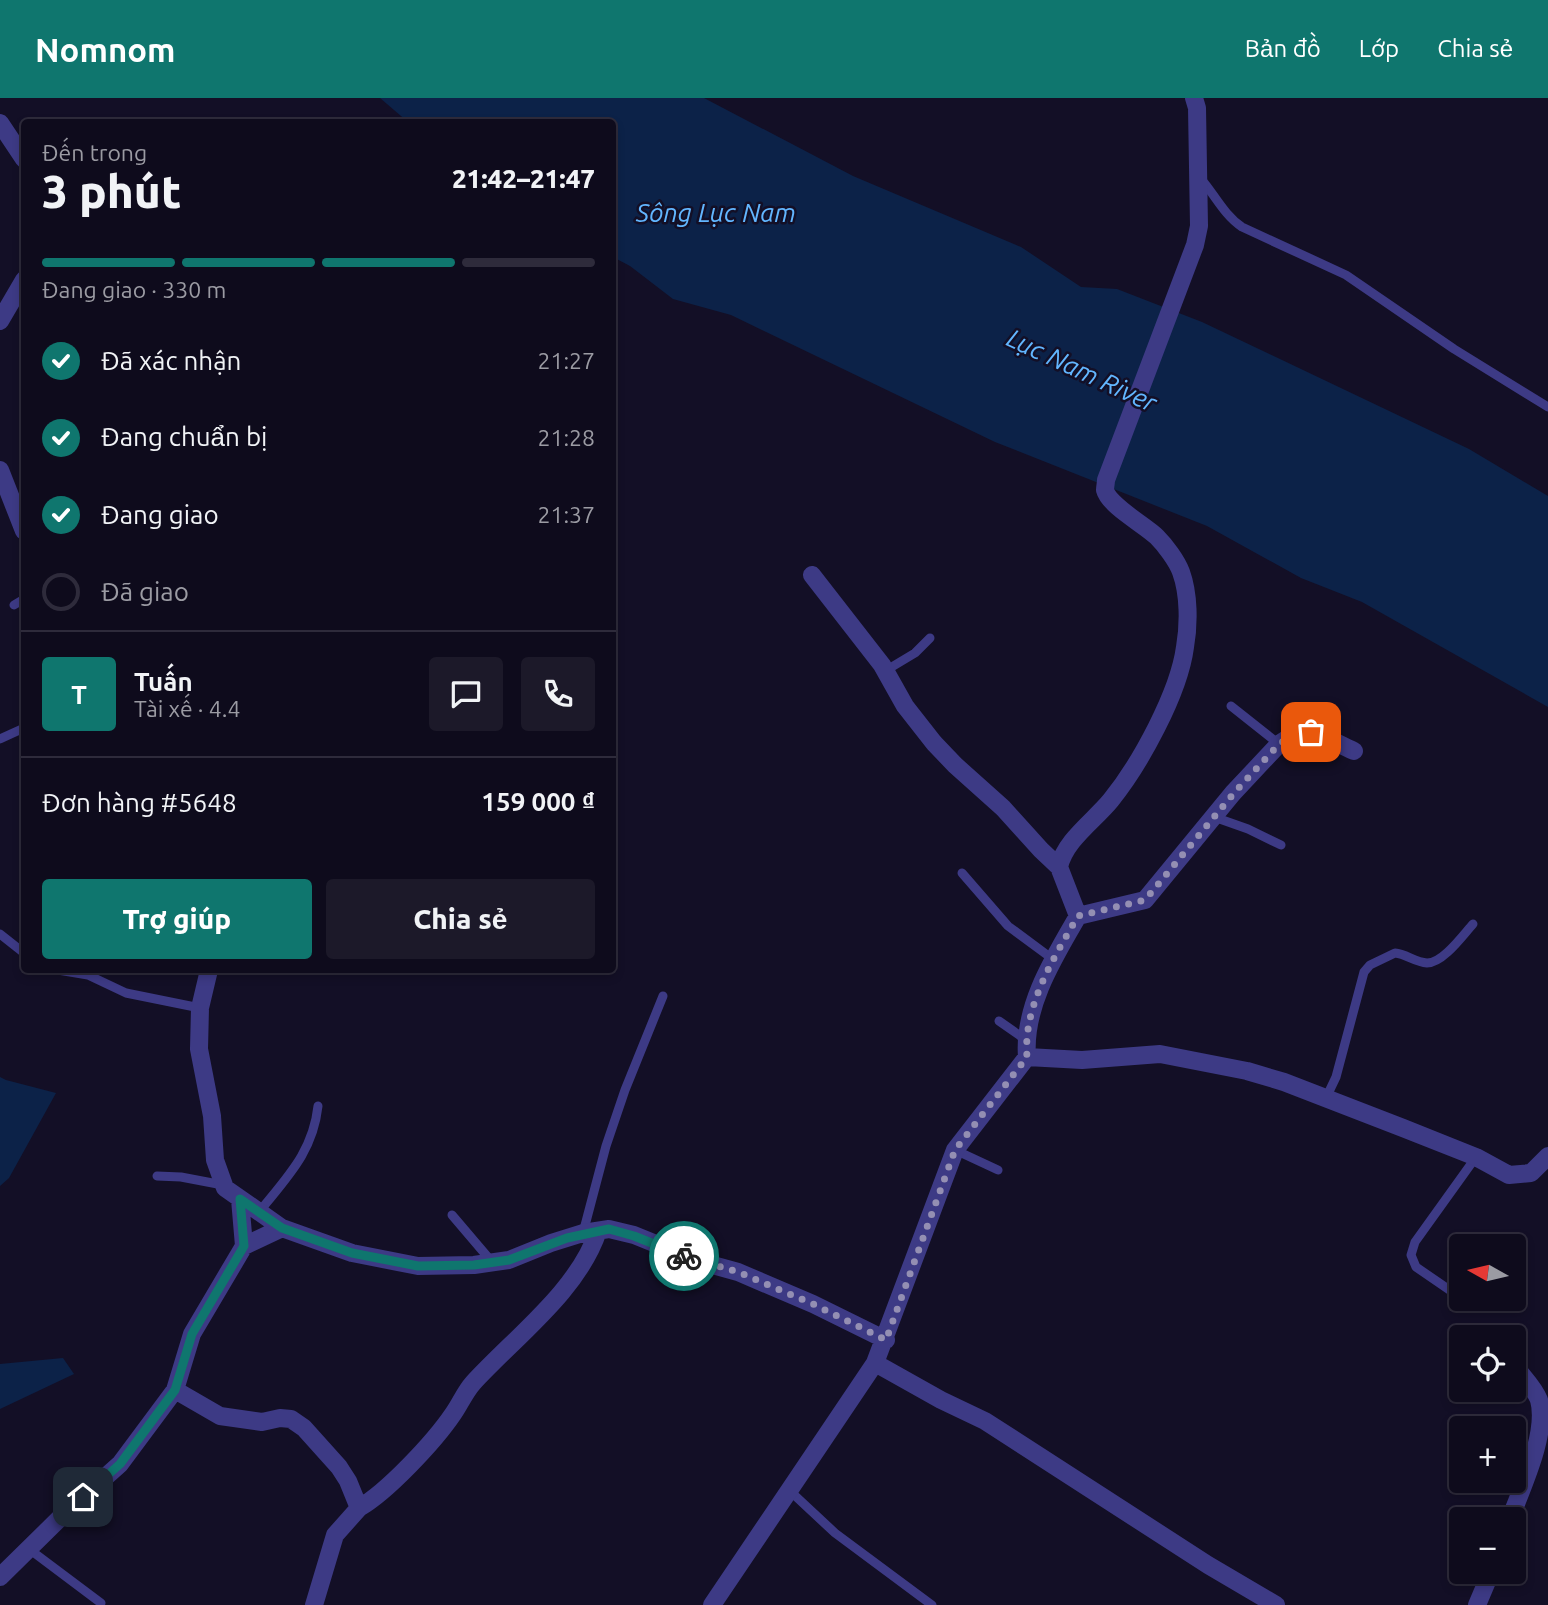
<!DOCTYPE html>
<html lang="vi">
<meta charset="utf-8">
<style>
:root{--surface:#0e0b1c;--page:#1c1929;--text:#f1f3f6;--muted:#9b9ba3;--line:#2e2b3b;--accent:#0f766e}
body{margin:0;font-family:Ubuntu,sans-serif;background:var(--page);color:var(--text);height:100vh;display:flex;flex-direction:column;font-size:26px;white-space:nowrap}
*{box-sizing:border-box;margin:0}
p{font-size:23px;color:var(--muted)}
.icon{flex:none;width:38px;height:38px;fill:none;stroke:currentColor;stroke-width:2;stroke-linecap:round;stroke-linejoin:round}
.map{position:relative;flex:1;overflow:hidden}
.side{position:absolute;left:21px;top:21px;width:595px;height:854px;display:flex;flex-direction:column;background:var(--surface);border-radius:7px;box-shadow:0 4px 10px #0003,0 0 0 2px var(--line)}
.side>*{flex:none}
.needle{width:46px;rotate:278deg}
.buttons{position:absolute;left:1449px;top:1136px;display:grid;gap:14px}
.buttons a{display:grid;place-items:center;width:77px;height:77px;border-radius:7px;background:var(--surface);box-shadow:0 4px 10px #0003,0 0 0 2px var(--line);font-size:35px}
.pin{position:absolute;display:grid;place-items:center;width:60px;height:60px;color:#fff;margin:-30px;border-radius:14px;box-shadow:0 4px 10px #0006}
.courier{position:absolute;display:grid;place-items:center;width:70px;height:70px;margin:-35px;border:5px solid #0f766e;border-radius:50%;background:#fff;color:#222;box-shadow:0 2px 9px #0007}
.headline em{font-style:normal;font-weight:800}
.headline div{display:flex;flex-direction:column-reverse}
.headline{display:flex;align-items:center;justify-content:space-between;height:119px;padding:0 21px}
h1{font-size:46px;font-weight:800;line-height:52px}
.bar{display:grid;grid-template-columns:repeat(4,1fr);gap:10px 7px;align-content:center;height:84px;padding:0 21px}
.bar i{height:9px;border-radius:5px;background:var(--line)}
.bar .selected{background:var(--accent)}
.bar p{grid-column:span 4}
.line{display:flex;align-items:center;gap:18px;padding:0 21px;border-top:2px solid var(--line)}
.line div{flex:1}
.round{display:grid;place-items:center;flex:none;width:74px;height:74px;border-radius:7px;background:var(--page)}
ol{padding:0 21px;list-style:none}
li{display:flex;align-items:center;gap:21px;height:77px}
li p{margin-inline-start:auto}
li .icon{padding:7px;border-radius:50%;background:var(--accent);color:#fff;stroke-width:4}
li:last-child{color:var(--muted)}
li i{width:38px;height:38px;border:4px solid var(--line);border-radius:50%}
.button{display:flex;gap:14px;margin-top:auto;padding:14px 21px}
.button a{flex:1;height:80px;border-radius:7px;background:var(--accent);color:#fff;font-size:28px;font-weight:800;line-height:80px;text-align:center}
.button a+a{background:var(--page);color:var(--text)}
header{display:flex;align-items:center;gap:42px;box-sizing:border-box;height:98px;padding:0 35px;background:var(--accent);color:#fff}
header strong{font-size:33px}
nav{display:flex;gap:38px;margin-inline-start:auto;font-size:24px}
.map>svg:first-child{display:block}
.water{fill:#0c2248}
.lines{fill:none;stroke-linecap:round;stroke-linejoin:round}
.lane{stroke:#3d3a85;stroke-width:9}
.street{stroke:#3d3a85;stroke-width:18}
.done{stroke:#948fb3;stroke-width:7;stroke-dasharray:0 12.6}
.route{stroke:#0f766e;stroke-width:9}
.labels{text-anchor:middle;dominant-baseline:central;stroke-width:5;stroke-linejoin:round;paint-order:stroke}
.water-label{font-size:26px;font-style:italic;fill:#62b6ff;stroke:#130f26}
</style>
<header>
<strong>Nomnom</strong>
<nav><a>Bản đồ</a><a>Lớp</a><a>Chia sẻ</a></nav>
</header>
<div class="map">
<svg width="1548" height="1507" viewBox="0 0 1548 1507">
<rect width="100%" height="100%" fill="#130f26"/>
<path class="water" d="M380,0h324l149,78 168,71 60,40 36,2 85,33 267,127 79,47v211l-186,-105 -61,-24 -94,-52 -212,-84 -264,-127 -58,-16 -43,-33 -17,-9 -1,-135h-204z
M0,979l6,3 50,13 -47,85 -9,8z
M63,1260l11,16 -74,35v-45z"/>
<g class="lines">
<path class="lane" d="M1201,81c14,16 23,36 41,48l104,48 108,74 94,58
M14,507l10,-6
M885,573l30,-18 15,-15
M1231,608l48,38
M0,641l24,-11
M1214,719l34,12 33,16
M962,775l46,53 46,34
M0,836l24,19
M58,872l30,5 38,18 74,15
M999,923l27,19
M1326,1000l10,-21 28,-105 6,-7 25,-12c11,1 20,9 32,10 16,0 36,-28 46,-39
M955,1052l43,20
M157,1078l24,1 42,8
M259,1114c28,-35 54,-60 59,-106
M452,1117l40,47
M583,1135l23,-87 19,-56 38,-94
M1451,1193l-35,-24 -5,-12 4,-13 61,-85
M790,1393l45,42 97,72
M29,1451l72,54"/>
<path class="street" d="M0,25l24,36
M0,223l24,-41
M0,372l24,61
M812,477l70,90 23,41 29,37 21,22 48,43 38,42 18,17
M1078,818l67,-16 88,-107 46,-49c30,-22 45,-6 75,7
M209,872l-9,38 -1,41 13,67 3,44 10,28 57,40 70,25 66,13 56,-1 35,-5 42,-17 32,-10 26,-4 25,6 64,26 40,11 75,32 73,36
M1027,959l55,3 78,-6 87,17 37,11 119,46 73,29 33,18 22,-2 17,-17
M244,1148l38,-18
M875,1265l66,37 44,21 223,144 68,40
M175,1292l45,26 42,6 18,-4 11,1 13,9 35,39 9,14 11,27 -24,27 -21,70
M359,1410c28,-16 75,-66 94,-94 7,-10 12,-22 20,-31 42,-46 105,-92 125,-152
M1510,1421c12,-32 38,-86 29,-119 -5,-13 -17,-24 -25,-35
M0,1479l64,-63 56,-50 55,-74 17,-56 52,-88 -4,-47
M712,1507l163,-242 80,-213 72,-93c-4,-50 26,-98 51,-141l-19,-49c6,-27 35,-46 52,-67 29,-36 68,-107 74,-153 4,-23 4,-53 -4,-75 -4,-11 -16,-27 -24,-35 -12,-12 -48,-31 -52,-47 0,-3 1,-7 1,-10l89,-235 4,-19 -2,-118 -3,-10
M1477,1507l14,-33"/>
</g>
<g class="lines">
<path class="done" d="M684,1158l54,16 75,32 73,36 69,-190 72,-93c-4,-50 26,-98 51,-141l67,-16 89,-107 45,-49 17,-11 15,-1"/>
<path class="route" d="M83,1399l37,-33 55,-74 17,-56 52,-88 -4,-47 42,29 70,25 66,13 56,-1 35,-5 58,-22 42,-9 25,7 50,20"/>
</g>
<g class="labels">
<g class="water-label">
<text x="716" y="114">Sông Lục Nam</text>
<text transform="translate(1082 272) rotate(25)">Lục Nam River</text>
</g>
</g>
</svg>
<div class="buttons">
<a><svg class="needle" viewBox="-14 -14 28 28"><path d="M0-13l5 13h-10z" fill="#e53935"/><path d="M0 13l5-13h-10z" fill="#9b9ba3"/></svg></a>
<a><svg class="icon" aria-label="locate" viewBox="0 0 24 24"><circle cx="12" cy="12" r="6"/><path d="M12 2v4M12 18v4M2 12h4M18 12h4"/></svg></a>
<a>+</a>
<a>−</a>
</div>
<div class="pin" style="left:1311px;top:634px;background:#ea580c"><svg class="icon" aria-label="bag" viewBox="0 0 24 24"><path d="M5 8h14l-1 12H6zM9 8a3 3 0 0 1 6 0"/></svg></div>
<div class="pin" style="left:83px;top:1399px;background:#1f2937"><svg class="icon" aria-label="home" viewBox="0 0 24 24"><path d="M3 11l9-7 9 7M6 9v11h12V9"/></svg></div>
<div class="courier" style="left:684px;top:1158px"><svg class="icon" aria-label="bike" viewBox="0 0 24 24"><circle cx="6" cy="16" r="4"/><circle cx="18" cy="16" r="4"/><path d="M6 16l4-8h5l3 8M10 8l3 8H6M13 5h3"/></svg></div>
<section class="side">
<div class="headline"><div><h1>3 phút</h1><p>Đến trong</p></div><em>21:42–21:47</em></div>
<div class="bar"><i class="selected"></i><i class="selected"></i><i class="selected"></i><i></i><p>Đang giao · 330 m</p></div>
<ol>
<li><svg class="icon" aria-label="check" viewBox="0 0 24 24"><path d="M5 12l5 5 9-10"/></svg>Đã xác nhận<p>21:27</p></li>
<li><svg class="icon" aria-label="check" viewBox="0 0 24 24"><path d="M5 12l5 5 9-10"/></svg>Đang chuẩn bị<p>21:28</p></li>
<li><svg class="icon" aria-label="check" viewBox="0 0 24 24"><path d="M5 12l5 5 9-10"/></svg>Đang giao<p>21:37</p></li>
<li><i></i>Đã giao</li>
</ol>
<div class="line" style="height:126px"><b class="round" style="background:var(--accent);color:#fff">T</b><div><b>Tuấn</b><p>Tài xế · 4.4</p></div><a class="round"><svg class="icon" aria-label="chat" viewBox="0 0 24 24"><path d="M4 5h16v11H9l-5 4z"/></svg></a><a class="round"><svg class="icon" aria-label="phone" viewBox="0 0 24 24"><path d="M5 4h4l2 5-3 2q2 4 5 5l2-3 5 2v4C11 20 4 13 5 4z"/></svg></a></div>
<div class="line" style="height:91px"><div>Đơn hàng #5648</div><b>159 000 ₫</b></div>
<div class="button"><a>Trợ giúp</a><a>Chia sẻ</a></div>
</section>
</div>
